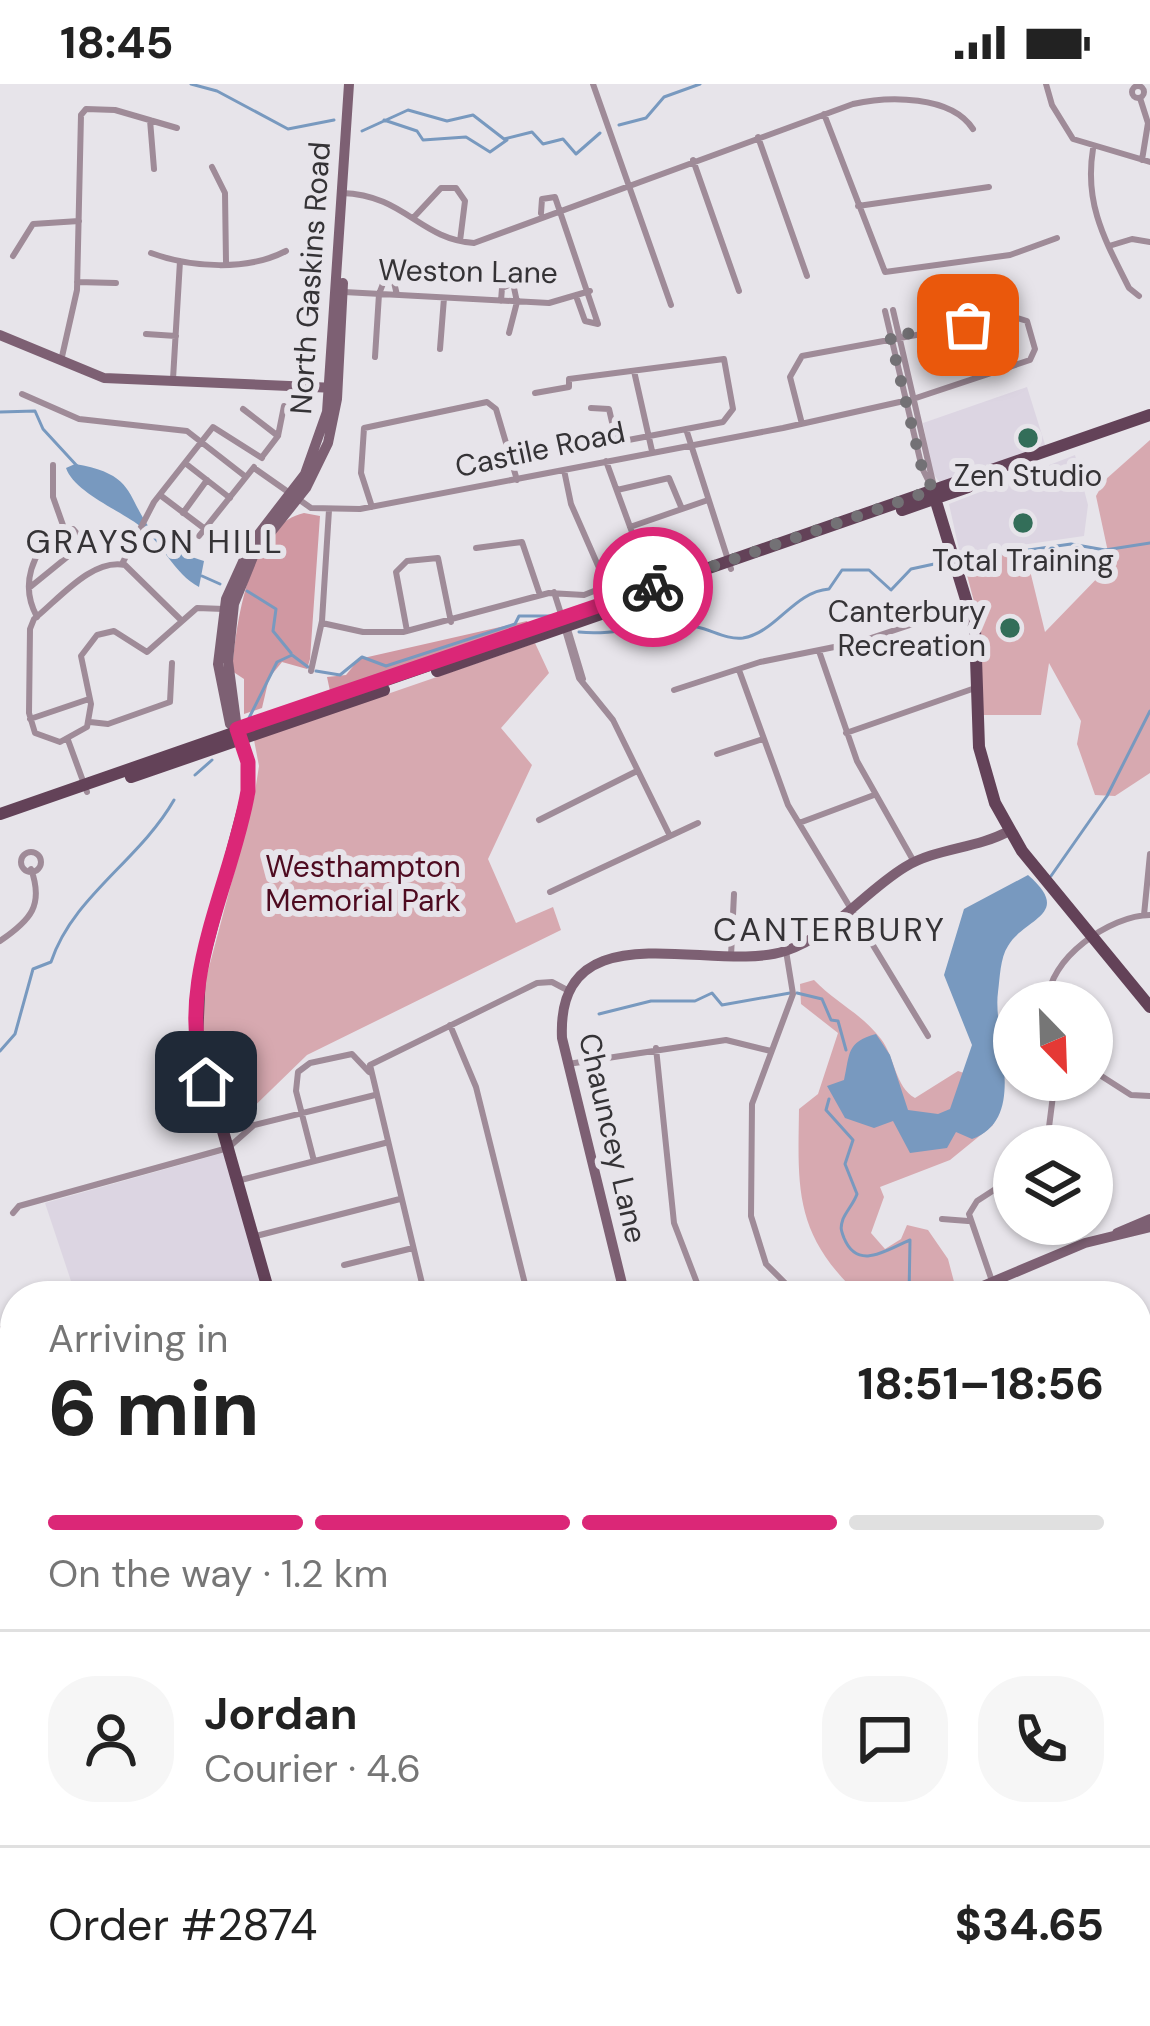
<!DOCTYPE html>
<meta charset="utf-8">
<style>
:root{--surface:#fff;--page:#f6f6f6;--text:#222;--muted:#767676;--line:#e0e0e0;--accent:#db2777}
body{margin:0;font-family:"DM Sans",sans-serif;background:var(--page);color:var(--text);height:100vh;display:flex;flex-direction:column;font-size:45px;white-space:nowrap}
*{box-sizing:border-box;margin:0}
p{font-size:39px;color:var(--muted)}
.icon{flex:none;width:66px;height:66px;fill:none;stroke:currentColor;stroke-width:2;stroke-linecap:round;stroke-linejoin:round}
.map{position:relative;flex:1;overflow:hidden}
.panel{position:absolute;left:0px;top:1197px;width:1152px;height:747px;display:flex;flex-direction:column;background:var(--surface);border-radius:48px 48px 0 0;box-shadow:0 3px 9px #0004}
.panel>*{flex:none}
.needle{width:78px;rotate:157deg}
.controls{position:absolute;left:993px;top:897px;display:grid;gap:24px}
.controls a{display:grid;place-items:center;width:120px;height:120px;border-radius:50%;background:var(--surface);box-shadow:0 3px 9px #0004;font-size:60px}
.pin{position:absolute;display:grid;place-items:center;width:102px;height:102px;color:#fff;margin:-51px;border-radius:24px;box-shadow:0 6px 18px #0006}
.courier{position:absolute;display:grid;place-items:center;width:120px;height:120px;margin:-60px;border:9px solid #db2777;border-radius:50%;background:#fff;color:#222;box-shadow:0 3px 15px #0007}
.overview em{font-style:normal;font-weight:800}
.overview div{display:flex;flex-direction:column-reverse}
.overview{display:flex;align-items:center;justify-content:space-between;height:204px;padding:0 48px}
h1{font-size:78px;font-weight:800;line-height:90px}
.bar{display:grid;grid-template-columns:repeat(4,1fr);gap:18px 12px;align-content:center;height:144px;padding:0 48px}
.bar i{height:15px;border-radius:9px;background:var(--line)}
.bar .active{background:var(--accent)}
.bar p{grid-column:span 4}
.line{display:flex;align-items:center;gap:30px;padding:0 48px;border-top:3px solid var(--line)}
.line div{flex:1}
.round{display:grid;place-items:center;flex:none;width:126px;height:126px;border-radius:48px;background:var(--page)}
.status{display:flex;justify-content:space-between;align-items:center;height:84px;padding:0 60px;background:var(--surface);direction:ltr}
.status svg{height:33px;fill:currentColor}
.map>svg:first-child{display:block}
.built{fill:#dcd5e2}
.green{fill:#d7a9b0}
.forest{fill:#d098a2}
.water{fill:#7899bf}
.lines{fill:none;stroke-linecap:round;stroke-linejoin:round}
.stream{stroke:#7899bf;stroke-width:3}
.street{stroke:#9f8b98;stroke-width:6}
.secondary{stroke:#7d6073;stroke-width:10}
.primary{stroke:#634258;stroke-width:12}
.done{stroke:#737175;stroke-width:12;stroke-dasharray:0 21.6}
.route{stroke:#db2777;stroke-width:15}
.poi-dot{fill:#336e59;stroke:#e7e4ea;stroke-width:4.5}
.labels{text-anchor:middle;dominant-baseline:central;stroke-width:12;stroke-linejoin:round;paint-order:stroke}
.street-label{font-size:30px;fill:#353336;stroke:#e7e4ea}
.poi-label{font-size:30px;fill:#353336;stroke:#e7e4ea}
.park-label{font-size:30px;fill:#4e0b20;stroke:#e7e4ea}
.neighbourhood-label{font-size:33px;letter-spacing:3px;fill:#353336;stroke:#e7e4ea}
</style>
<div class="status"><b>18:45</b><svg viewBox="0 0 49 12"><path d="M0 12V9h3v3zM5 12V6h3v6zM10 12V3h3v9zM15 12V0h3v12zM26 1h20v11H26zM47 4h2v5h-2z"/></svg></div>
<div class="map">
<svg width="1150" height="1942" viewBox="0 0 1150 1942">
<rect width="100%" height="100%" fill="#e7e4ea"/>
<path class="built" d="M1027,303l20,64 -107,32 -8,-11 -9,-49z
M1075,371l13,50 -4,31 -124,18 -11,-50z
M226,1068l41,144h-191l-31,-93z
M15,1637v271l-15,8v-272z"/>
<path class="green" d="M1150,356v333l-35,23 -20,-1 -18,-51 4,-23 -32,-58 -8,52h-59l-5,-102 -14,-53 61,-14 21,86 61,-63 2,-17 -12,-56 9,-16z
M535,559l14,30 -48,55 31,37 -44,94 28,64 37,-16 8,23 -254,125 -77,75 -27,-89 1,-55 50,-188 5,-32 -5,-26z
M814,896c22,23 47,33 67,59 14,18 14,48 34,59l43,-27 6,2 29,52 -43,35 -70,27 4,10 -13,36 14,16 16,-10 6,-14 21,5 20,29 9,34 -7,3h-65l-4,-6 -32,-5c-55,-56 -51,-102 -50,-176l19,-15 20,-61 -37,-29 -1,-20z"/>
<path class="forest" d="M304,429l16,3 -10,143 -3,10 -25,-7 -13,16 -7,30 -18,6v-35l-12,-8c4,-46 16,-145 72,-158z
M527,537l3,4 -200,66 -3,-14 19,-2 13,-16z
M1150,1908v34h-134l-11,-13h132v-20z
M401,1929l30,4 143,-4 3,8 -1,5h-175z"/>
<path class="water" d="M75,380c68,11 48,39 86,77 10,11 29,15 43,20l-5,26c-25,-13 -37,-45 -59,-61 -19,-15 -66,-34 -74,-58z
M1028,791c46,40 -4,43 -20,71 -8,12 -8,32 -10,46 -6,43 32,126 -26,147l-16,-7 -9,16 -37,5 -17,-32 -19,7 -29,-10 -18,-32 17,-6c6,-26 2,-38 32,-46l14,21 18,55 30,4 12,-5 22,-64 -28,-70 20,-66z"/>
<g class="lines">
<path class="stream" d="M191,0l26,7 71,38 46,-9
M384,36l33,11 6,9 43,-3 24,15 17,-12
M619,41l27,-7 18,-21 36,-13
M362,47l46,-21 39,11 26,-6 31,24 28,-7 11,12 20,-5 13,15 24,-21
M0,328l35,-1 8,18 35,38
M964,475l107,-15 34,6 45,-7
M202,492l18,8
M247,507l29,18 -3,22 18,22
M579,548c41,4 79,-11 118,-5 15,3 30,13 46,11 34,-6 50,-46 86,-49l13,-19h27l22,20 20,-21 37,-8
M316,587l24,4 22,-18 24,9 129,-42 4,-8h33
M249,634l28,-56 15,-7 16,12
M195,691l17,-15
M1051,792l56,-80 43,-85
M797,909l25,6 9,21 7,1 8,29
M599,930l52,-13h44l17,-8 10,12 68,-12
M0,967l15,-17 18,-65 18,-7c22,-66 88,-101 123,-162
M829,1015l-3,11 27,30 -8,24 12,30c-3,9 -10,16 -14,25 -3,9 -2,11 1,19 14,34 44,11 66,2l-1,56
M0,1589l15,7
M366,1929l15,5
M469,1942l14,-13
M556,1942l4,-13"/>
<path class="street" d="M593,0l78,221
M1046,0l6,21 21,34 77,23
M1132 8a6 6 0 1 1 12 0a6 6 0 1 1-12 0Z
M1140,14l8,25 -6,37
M824,30l61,158 125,-17 47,-17
M150,36l4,49
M758,53l49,139
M1093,65c-9,55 12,91 36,139l10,8
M693,76l46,131
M212,83l13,26 1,69
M342,109c63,2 77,46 132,50l379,-139c35,-8 98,-9 120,25
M858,122l131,-19
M541,129l1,-14 13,-2 43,127 -13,-3 -9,-25
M414,133l27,-29h15l9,13 -5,40
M1109,162l23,-7 18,3
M151,169c40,15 97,18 135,-2
M13,172l20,-32 46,-3
M77,198l39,1
M344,208l205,11 41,-12
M501,217l1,-13 11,-5 4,19 -8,31
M893,226l41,177
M885,227l37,157 11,22
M146,250l30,2
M440,265l4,-51
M375,273l4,-63 7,-18 7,2 4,17
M61,277l16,-71 4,-175 5,-6 29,1 62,18
M634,287l18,80
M173,295l7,-118
M535,309l34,-6v-8l155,-20 9,50 -10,13 -100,19 -8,-6 -6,-26 -18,-1
M22,310l57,25 108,12 59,46
M243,325l35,27
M686,345l45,140
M262,373l16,-21 6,-30
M606,377l34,93
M185,379l45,35
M53,381v32l11,31
M254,384l57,40 49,1 423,-81 130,-29 117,-39 5,-11 -8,-28 -13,-4 -212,39 -12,21 12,47
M564,386l7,34 36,82
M617,406l52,-12 13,31
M160,411l45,34
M372,423l-11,-34 3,-45 123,-26 9,7 21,71
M183,429l24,-33
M630,443l78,-27
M199,452l55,-69
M476,464l46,-6 18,53
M122,480l32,-62 59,-75 49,31
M29,504l48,-39 2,-13 -6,-7h-15c-25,23 -39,55 -21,88
M554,508l8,25
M182,537l-57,-56c-33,-7 -66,34 -91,54l-4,10 -1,84 6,20 25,9 27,-15 4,-23 -10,-48 16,-21 17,-4 33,21 50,-44 27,1
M322,539l41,9h40l146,-39 35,2 40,-16
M568,545l15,50
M565,546l14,48 34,42 56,114
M407,547l-11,-59 11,-11 31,-3 13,64
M819,567l38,110 56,99
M739,586l49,135 140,231
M311,587l11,-50 7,-111
M674,606l86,-28 99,-20 111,-37
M30,635l59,-20
M90,638l18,2 62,-22 2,-39
M846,649l132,-46
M68,656l19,52
M717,670l46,-15
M539,736l98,-49
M799,739l75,-28
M21 778a10 10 0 1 1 20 0a10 10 0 1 1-20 0Z
M550,808l148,-69
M1144,831l6,-61
M0,857c31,-21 44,-36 31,-72
M786,867l7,43 -41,110 -1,112 15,48 32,32
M731,872l3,-62
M1048,918c-1,-43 63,-87 102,-87
M450,941l26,62 52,209
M656,964l18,175 28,73
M568,980l158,-24 45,11
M1092,986l39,25 19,1
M1047,1048l21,14
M1039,1062l10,-19 6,-47
M314,1077l-18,-70 2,-19 12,-9 42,-9 17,18
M237,1097l148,-38
M13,1129l6,-7 209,-58 26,-23 121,-30
M942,1135l26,2
M256,1152l144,-37
M344,1181l69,-17
M992,1197l-23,-67 8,-13 37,-24
M425,1212l-55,-231 167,-82 15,-1 17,9
M769,1212l13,-13
M0,1310l15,-6
M1137,1312l13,2
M1137,1338l6,-25
M0,1368l15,88
M1137,1437l13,4
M1137,1446l13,9
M0,1511l15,6
M1137,1617l13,8
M1137,1765l13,8
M112,1929l6,13
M274,1929l27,13
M40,1940l1,2
M753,1942l10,-13"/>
<path class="secondary" d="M0,251l104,43 232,10
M237,645l-7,-5 -12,-60 8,-65 25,-55 54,-70 22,-62 22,-328
M237,645l-9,-68 6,-57 21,-52 51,-64 22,-45 9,-44 6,-116
M1117,1149l33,-14
M625,1212l-63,-258c-6,-133 152,-63 223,-87 48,-16 79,-59 120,-84 31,-19 71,-18 104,-36
M959,1212l126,-53 65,-16
M0,1247l15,-3
M0,1582l15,6
M0,1596l15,6
M0,1636l15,-6
M1137,1657l13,-21
M998,1929l10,13
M859,1942l15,-13"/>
<path class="primary" d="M934,411l41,134 4,118 16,56 27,48 128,156
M902,426l66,-23
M437,587l253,-88
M240,652l8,26v29l-48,181 -3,68 73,256
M131,693l253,-87
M0,730l1150,-399
M387,1942l1,-13"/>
</g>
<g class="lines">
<path class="done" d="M653,503l280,-97 -11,-22 -32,-132 78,-11"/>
<path class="route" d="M206,998c-34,-96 26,-197 42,-291v-29l-11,-33 416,-142"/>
</g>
<g class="poi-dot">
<circle cx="1028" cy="354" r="12"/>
<circle cx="1023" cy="439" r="12"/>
<circle cx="1010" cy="544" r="12"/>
</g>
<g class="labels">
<g class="street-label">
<text transform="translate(468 187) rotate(1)">Weston Lane</text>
<text transform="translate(310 194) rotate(-86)">North Gaskins Road</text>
<text transform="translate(540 365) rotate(-12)">Castile Road</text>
<text transform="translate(613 1054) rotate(77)">Chauncey Lane</text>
</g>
<g class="poi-label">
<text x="1028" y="391">Zen Studio</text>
<text x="1023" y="476">Total Training</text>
<text x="986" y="527" text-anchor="end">Canterbury<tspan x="986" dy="34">Recreation</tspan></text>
</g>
<g class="park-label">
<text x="363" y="782">Westhampton<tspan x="363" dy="34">Memorial Park</tspan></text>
</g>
<g class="neighbourhood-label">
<text x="155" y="457">GRAYSON HILL</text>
<text x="830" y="845">CANTERBURY</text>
</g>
</g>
</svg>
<div class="controls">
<a><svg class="needle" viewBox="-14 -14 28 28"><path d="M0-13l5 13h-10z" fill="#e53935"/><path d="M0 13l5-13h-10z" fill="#767676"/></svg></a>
<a><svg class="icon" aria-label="layers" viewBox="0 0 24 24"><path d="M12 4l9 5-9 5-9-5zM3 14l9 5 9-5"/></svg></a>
</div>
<div class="pin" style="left:968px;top:241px;background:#ea580c"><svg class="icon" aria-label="bag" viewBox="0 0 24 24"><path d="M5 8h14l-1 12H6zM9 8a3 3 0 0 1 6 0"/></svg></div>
<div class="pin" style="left:206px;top:998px;background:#1f2937"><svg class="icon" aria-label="home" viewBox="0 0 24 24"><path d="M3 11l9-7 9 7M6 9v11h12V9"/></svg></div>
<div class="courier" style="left:653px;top:503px"><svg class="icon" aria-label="bike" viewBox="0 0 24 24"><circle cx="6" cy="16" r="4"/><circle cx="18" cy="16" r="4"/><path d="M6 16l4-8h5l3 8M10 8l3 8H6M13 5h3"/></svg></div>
<section class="panel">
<div class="overview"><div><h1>6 min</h1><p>Arriving in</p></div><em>18:51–18:56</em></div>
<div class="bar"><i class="active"></i><i class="active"></i><i class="active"></i><i></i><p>On the way · 1.2 km</p></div>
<div class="line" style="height:216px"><a class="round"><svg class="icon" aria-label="person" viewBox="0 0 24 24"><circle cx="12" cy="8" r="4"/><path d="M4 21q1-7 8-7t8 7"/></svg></a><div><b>Jordan</b><p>Courier · 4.6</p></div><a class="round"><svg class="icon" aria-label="chat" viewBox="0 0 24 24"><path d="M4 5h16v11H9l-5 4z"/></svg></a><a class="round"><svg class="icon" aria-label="phone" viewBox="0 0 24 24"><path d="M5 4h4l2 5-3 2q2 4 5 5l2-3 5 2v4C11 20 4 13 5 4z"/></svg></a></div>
<div class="line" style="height:156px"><div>Order #2874</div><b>$34.65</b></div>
</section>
</div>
